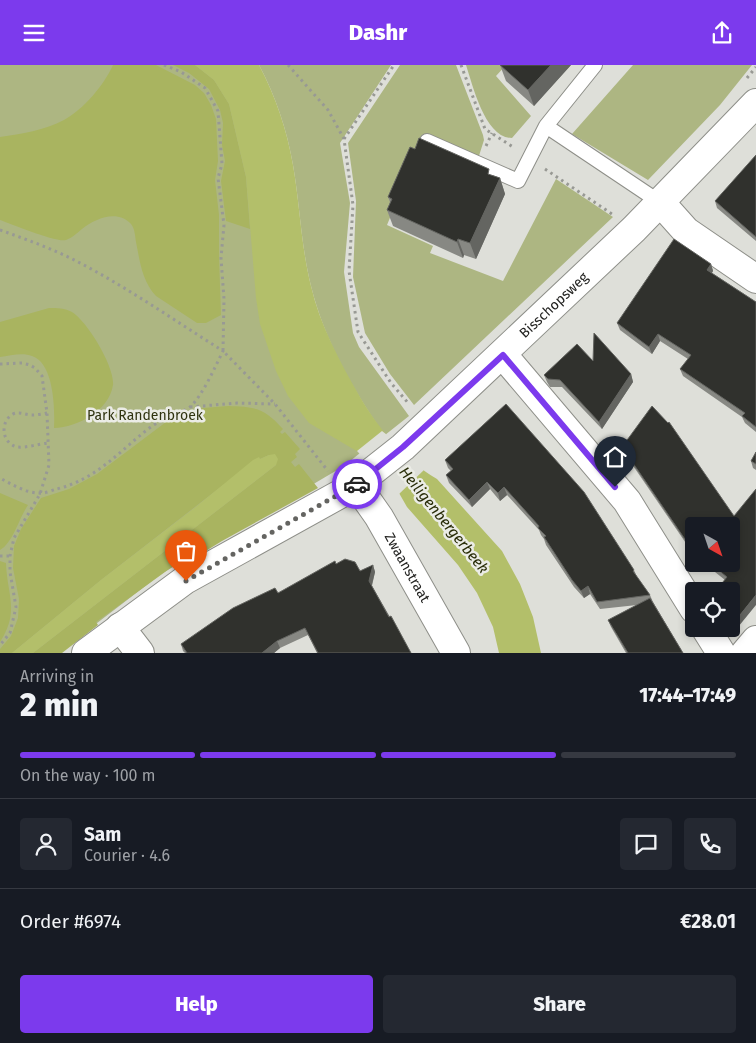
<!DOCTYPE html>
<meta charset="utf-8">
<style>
:root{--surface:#171b24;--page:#242831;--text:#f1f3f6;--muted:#9ea1a6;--line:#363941;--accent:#7c3aed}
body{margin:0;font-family:"Fira Sans",sans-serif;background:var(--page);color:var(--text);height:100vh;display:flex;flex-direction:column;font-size:19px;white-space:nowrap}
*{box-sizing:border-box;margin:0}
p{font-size:16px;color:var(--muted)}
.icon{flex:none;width:28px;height:28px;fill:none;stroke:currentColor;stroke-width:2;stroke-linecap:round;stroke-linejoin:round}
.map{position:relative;height:588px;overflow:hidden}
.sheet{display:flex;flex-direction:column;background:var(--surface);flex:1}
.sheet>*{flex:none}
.needle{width:32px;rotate:140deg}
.fabs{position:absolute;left:685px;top:452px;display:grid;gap:10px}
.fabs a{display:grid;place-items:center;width:55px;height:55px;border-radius:5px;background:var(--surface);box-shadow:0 2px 8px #0003;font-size:25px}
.pin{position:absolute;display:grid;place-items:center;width:42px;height:42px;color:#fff;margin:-51px -21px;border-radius:50% 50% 50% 0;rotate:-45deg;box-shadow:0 0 5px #0007}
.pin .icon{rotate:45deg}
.courier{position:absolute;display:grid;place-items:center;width:50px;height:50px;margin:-25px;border:4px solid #7c3aed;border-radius:50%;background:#fff;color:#222;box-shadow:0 1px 6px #0007}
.head em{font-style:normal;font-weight:800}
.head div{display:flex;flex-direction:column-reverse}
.head{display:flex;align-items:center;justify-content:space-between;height:85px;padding:0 20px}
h1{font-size:32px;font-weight:800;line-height:38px}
.bar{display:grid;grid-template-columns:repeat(4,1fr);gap:8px 5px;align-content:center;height:60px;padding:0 20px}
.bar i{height:6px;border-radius:4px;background:var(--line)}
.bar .selected{background:var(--accent)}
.bar p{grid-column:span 4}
.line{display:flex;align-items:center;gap:12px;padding:0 20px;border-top:1px solid var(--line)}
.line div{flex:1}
.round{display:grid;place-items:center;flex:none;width:52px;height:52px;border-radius:5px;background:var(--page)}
.primary-button{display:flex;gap:10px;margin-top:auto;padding:10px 20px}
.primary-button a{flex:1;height:58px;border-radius:5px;background:var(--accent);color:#fff;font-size:20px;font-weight:800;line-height:58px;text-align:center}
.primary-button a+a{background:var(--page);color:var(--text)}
header{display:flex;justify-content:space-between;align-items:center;height:65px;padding:0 20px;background:var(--accent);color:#fff;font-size:22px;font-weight:800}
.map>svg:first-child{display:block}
.green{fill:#adb682}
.forest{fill:#a9b460}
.water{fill:#b3bf6a}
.pier{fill:#dedfd9}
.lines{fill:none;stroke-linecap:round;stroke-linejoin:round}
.service-casing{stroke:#8e8f89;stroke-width:16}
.minor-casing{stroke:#8e8f89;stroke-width:30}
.tertiary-casing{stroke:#8e8f89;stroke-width:30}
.path{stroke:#989994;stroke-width:3;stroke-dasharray:2.5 4;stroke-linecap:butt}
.service{stroke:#fff;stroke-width:14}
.minor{stroke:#fff;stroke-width:28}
.tertiary{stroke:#fff;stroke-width:28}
.wall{fill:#878883}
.shaded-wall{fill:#646561}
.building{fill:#30312d;stroke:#646561}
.done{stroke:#646461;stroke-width:5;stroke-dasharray:0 9}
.route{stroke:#7c3aed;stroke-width:6}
.labels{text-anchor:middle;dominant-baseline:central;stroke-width:5;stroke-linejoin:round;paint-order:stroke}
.street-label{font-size:14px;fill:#222220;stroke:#ebece6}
.park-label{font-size:14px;fill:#2f330f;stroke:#ebece6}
.water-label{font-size:15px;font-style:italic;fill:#292d08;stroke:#ebece6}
</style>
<header><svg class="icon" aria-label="menu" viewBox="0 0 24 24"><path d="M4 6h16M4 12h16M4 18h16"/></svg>Dashr<svg class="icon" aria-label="share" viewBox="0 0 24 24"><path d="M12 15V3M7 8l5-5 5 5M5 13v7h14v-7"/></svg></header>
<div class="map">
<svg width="756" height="588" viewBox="0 0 756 588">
<rect width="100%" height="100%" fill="#dedfd9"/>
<path class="green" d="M0,0h213l7,7 140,381 -16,13 -183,108 -103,79h-58z
M259,0h132l-51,78 10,60 -6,69 9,61 6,14 50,69 -24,19c-32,-44 -61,-96 -74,-149 -10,-40 -11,-81 -18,-121 -6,-35 -17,-68 -34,-100z
M400,0h56l27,70 1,5 -6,19 -54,-24 -37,90 46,21 -3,7 73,28 53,-102 57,38 -199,188 -24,-31 -25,-41 -12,-56 3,-76 -8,-58z
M466,0h40l-10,11 35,40 -19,22c-27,0 -39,-52 -46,-73z
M633,0h119l-32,40 -72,75 -76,-46z"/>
<path class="forest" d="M113,0h43l39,20 9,8 7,12 5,14 2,42 -3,19 4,35v41l2,59 -15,8h-9l-41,-27c-14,-15 -16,-34 -20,-54 -1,-6 -1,-13 -5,-18 -14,-15 -36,-5 -49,5 -5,4 -10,9 -16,11 -9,3 -55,-16 -66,-20v-83c21,-3 45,-7 64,-17 20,-11 40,-35 49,-55z
M173,0h22l19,15 15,24 17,73 4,52 -24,-8 -5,-40 4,-20 -3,-16 1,-22 -3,-13 -11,-21 -20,-16z
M49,243c8,0 16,0 23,4 15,9 43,55 41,73 -4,26 -35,42 -59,43 1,-19 0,-65 -22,-72 -10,-4 -22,0 -32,1v-35z
M228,341c28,1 36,2 55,23l-3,3 2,2 3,-2 15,17 -5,5 2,3 -6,5 4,5 4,-3 19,24 -96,53 -44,27 -2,-4 -80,58 2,3 -36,28h-29l243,-188 -7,-10 -9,4 -2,-1 -157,122 -89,73h-12v-4l11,-13 7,-18 1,-19 -6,-31 1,-22 7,-17 20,-31 28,-9 28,-15 73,-55 33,-11z
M0,428l28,12c-9,13 -15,38 -28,45z
M0,496l6,2c1,32 14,48 -6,79z"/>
<path class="water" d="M195,0h64c17,32 28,65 34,100 7,40 8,81 18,121 9,39 29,76 49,111 19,32 44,63 77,82l65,72 18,33 13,33 8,36h-42l-6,-26 -16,-34 -19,-28 -51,-58 -8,-14 -39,-40 -51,-30 -21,-27 -12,-25 -16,-47 -4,-26 -10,-121 -17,-73 -15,-24z
M275,389l3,5 -2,6 -243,188h-21l89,-73 96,-74 56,-46 6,-3 1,2 9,-4z"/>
<path class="pier" d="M382,366l13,10 30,28 -27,26 -41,-44z"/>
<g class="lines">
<defs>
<path id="service" d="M595,0l-49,61 115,77
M427,76l91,40 28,-55"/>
<g id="minor">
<path d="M661,138l25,28 70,48"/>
<path d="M503,290l124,146 67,108"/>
<path id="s1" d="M351,423l14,9 14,20 77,136"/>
<path d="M120,562l20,26"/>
<path d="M706,564l15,24"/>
<path d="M745,588l11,-13"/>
</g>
<g id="tertiary">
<path id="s2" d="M86,588l99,-73 166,-92 52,-41 231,-218 122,-126"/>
</g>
</defs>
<use href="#service" class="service-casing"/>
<use href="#minor" class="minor-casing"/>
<use href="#tertiary" class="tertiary-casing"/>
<path class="path" d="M164,0l17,7 24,16 13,23 4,53 -4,14 6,47 -3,33 3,41 -1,52 52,53 53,67
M288,0l40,45 16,29 9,66 -4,66 9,61 33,51 18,21
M461,0l24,64 28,18
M747,13l9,-11
M344,74l50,-74
M486,81l6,-13
M545,104l67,45
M0,165c28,10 56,20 82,34 49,26 95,58 141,87 -8,16 -20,44 -33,56 -8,6 -28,12 -38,19 -32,24 -53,52 -95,63 -5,1 -12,5 -18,4 -13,0 -28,-9 -39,-15
M0,299l22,-1 8,2 5,3 7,8 5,37 2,52 -9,29 -26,44 -4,18v16l6,35 -6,26 -10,12
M190,342l47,-4 38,1
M47,348c-4,1 -10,2 -15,2 -7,0 -12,-4 -19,-1 -13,7 -12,29 4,33 9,1 22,-3 31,-4
M0,491h10"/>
<use href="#service" class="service"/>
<use href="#minor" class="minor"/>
<use href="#tertiary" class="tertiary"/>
</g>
<path class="wall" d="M500,0h71l-37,41 -28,-25z
M756,90v86l-39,-33 -2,-7z
M492,110l8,3 5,16 -29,65 -12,-4 -1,3 -70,-32 -6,-16 3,-8 -2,-5z
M711,199l2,7 -1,2 44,29v130l-11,-9 -3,-6 -59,-41 -3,-7 8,-10 -28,-18 -8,13 -32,-24 -3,-7z
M593,296l38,13 2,8 -31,47 -40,-42h-12l-3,-5 -3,-7z
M506,339l128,166 3,7 13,18 3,7 30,51h-57l-15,-26 -3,-7 29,-15 -37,4 -10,-15 -6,4 -10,-11 -28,-42 -2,-6 -3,-4 -2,-5 -32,-35 -7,6 -10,-12 -18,18 -23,-24 -3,-8 5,-4 -3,-3 -3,-8z
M622,382l112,69v116l-2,-7 -1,-34h-12l-1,-3 7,-8 -20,-16h26l-37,-38v29l-69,-101z
M756,387v18l-3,-2 -2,-7z
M336,499l24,7 13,-6 2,7 -3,14 39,67h-94l-9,-18 -28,13 -6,5h-89l-2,-2 -2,-7z"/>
<path class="shaded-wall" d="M551,0h20l-37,41 -6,-16z
M500,113l5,16 -29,65 -6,-16z
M458,174l6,16 -1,3 -6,-16z
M711,199l2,7 -4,6 -2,-7z
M658,269l2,7 -8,13 -3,-7z
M631,309l2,8 -31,47 -3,-7z
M487,417l3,7 -18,18 -3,-7z
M504,422l3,8 -7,6 -2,-8z
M373,500l2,7 -4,16 -2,-7z
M588,521l2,8 -6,4 -3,-7z
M756,530v10l-22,27 -2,-7z
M277,576l3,7 -6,5h-12z"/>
<path class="building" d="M500,0h51l-23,25z
M419,73l70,31 -1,5 12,4 -30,65 -12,-4 -1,3 -70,-32 5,-11 -4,-2 22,-50 5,2z
M756,90v82l-41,-36z
M674,174l37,25 -4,6 49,32v125l-14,-11 3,-3 -65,-44 11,-14 -33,-21 -9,13 -32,-24z
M594,268l37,41 -32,48 -39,-42 -12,-1 -4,-4 33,-31 16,17z
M506,339l78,88 50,78 -1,1 17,24 -53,7 -9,-16 -7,5 -9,-11 -28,-43 2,-1 -8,-8 1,-2 -35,-39 -6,6 -11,-11 -18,18 -23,-25 7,-6 -8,-9z
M652,341l16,17 1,-1 65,94 22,-27v106l-24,30 -1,-34h-9l-4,-3 9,-11 -16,-13h20v-38h-37v24l-3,-2 -69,-101z
M756,387v12l-5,-3z
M345,494l10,3 5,9 13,-6 -4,16 20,36 2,-1 20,37h-93l-13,-25 -28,13 -15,12h-75l-6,-9 52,-36 42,-20 3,5 57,-32 1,3z
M650,533l33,55h-55l-20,-33z"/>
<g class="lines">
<path class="done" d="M186,516l171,-97"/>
<path class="route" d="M357,419l46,-37 100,-92 112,132"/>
</g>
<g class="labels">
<g class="street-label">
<text stroke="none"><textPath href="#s2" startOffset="586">Bisschopsweg</textPath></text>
<text stroke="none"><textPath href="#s1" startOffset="99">Zwaanstraat</textPath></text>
</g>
<g class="park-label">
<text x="145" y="350">Park Randenbroek</text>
</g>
<g class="water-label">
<text transform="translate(444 455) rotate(51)">Heiligenbergerbeek</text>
</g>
</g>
</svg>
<div class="fabs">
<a><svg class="needle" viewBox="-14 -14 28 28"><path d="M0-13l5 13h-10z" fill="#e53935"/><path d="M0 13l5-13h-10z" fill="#9ea1a6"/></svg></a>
<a><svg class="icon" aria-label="locate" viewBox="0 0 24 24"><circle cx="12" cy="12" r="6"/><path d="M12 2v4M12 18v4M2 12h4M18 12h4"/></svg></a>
</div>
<div class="pin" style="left:186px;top:516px;background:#ea580c"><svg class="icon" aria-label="bag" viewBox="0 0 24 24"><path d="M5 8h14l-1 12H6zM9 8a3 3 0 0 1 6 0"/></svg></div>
<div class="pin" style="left:615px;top:422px;background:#1f2937"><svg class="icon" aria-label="home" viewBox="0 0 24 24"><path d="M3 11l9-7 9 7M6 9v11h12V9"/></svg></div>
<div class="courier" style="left:357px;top:419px"><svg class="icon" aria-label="car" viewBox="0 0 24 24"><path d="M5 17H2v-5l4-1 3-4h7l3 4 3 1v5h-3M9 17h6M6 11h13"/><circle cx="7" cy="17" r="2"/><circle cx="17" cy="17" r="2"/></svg></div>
</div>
<section class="sheet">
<div class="head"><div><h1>2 min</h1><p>Arriving in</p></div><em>17:44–17:49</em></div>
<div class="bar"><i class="selected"></i><i class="selected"></i><i class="selected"></i><i></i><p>On the way · 100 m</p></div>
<div class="line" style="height:90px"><a class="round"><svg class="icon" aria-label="person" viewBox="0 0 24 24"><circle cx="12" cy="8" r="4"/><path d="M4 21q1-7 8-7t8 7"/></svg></a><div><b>Sam</b><p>Courier · 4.6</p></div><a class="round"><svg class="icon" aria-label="chat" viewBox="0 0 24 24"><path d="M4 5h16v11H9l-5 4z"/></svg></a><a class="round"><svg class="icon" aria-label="phone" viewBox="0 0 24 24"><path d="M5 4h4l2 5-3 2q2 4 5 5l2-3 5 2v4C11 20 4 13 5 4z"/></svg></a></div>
<div class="line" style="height:65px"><div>Order #6974</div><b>€28.01</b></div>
<div class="primary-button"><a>Help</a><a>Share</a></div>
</section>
